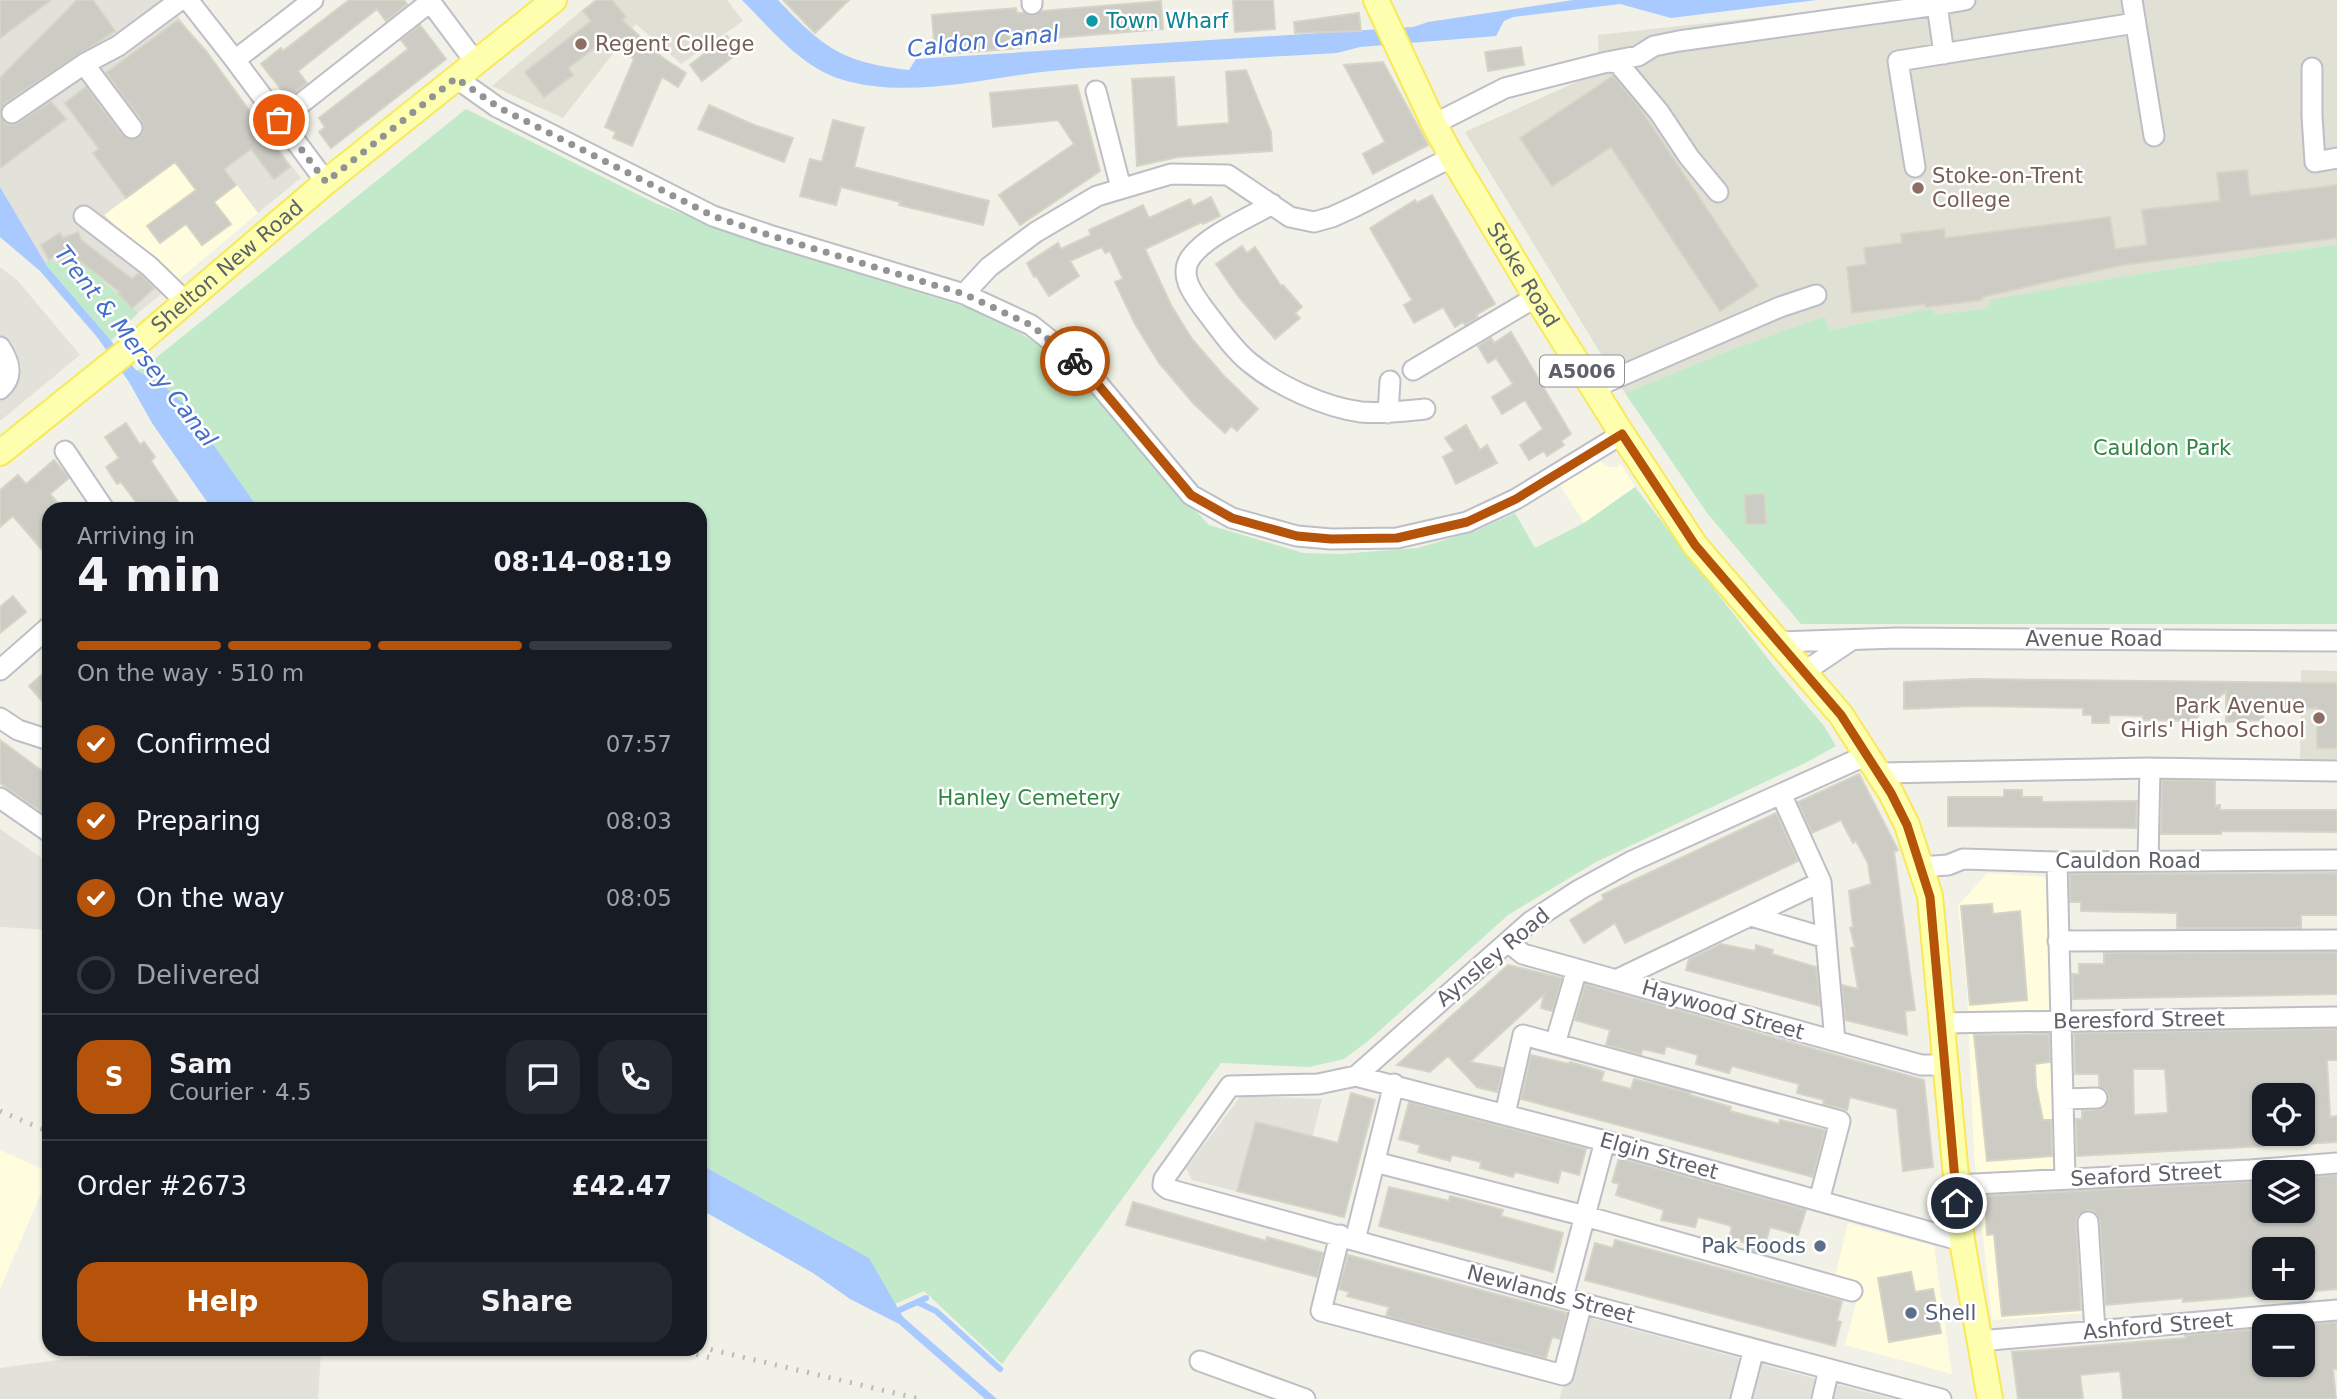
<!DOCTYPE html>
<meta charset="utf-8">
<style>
:root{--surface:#171b24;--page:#242831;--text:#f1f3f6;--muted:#9ea1a6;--line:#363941;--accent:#b45309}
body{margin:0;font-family:"DejaVu Sans",sans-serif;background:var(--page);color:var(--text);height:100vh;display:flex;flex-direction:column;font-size:26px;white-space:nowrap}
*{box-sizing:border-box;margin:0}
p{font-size:23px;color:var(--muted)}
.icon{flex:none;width:38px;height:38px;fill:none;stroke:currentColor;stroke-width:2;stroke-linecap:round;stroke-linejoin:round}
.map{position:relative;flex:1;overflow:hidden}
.side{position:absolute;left:42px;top:502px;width:665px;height:854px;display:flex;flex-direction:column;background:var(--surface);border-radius:21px;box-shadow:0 2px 5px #0004}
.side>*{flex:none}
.controls{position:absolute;left:2252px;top:1083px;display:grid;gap:14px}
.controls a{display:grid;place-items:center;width:63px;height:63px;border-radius:14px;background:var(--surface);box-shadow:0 2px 5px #0004;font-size:35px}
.pin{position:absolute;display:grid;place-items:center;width:60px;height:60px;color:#fff;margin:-30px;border:4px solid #fff;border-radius:50%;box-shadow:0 2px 7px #0007}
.courier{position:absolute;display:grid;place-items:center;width:70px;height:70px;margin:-35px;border:5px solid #b45309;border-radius:50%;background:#fff;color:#222;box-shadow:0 2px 9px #0007}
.summary em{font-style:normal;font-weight:700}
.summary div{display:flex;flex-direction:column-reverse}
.summary{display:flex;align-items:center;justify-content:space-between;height:119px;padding:0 35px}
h1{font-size:46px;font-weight:700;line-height:52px}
.bar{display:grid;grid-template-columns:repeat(4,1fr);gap:10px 7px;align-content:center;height:84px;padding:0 35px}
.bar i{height:9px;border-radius:5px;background:var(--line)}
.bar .current{background:var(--accent)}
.bar p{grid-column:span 4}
.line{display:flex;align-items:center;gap:18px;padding:0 35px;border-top:2px solid var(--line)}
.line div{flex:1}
.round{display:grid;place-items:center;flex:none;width:74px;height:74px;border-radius:21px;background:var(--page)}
ol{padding:0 35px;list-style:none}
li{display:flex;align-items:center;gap:21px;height:77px}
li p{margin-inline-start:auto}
li .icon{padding:7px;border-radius:50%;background:var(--accent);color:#fff;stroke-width:4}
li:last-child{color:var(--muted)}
li i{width:38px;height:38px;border:4px solid var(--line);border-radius:50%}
.cta{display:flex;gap:14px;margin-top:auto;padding:14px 35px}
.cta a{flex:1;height:80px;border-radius:21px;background:var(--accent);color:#fff;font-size:28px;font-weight:700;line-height:80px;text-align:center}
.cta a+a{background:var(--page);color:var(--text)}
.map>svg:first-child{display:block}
.commercial{fill:#fffdde}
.industrial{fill:#e2e2db}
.education{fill:#e1e0d5}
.green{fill:#c2e9c9}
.water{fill:#a9caff}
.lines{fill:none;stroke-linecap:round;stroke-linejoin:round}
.stream{stroke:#a9caff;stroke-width:6}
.building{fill:#cccbc4;stroke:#d6d4c5;stroke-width:2;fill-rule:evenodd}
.minor-casing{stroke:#bebfc6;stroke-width:23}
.major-casing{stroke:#f9e958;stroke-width:28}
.minor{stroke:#fff;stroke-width:19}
.major{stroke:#feffae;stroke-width:24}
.rail{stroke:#b9babb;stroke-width:5;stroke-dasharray:2 9;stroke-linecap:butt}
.done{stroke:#919394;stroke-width:7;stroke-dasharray:0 12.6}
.route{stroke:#b45309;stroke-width:9}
.culture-dot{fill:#0f9aa8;stroke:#fff;stroke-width:2.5}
.education-dot{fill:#8d6e63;stroke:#fff;stroke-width:2.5}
.service-dot{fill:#5c6f8a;stroke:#fff;stroke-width:2.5}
.labels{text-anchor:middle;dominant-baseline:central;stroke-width:5;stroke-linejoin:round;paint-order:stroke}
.shield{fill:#fff;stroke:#8e9095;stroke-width:2}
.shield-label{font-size:19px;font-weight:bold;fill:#5e6168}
.culture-label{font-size:21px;fill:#0d838f;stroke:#fff;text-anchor:start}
.education-label{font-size:21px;fill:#785e54;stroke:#fff;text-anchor:start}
.street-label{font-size:21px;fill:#5e6168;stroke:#fff}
.park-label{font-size:21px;fill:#308543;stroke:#fff}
.service-label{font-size:21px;fill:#4e5e75;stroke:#fff;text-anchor:end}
.water-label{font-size:23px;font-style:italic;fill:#436dcb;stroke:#fff}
</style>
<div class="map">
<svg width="2337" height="1399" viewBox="0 0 2337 1399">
<rect width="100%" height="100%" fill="#f1f1e7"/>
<path class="commercial" d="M204,141l54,72 -81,68 -73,-66z
M1597,460l13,7h7l4,-3 14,23 -51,36 -25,-39z
M1987,873l61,4 15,306 24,-1 9,130 -104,8 -18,-165 -7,-167 -9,-82z
M0,1150l49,22v3l-49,114z
M1848,1223l86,23 18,128 -107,-29 15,-57 -26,-7z"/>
<path class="industrial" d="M0,0h166l135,178 -43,35 -54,-72 -100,74 73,66 -39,32 -66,-59 -10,11 -13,-5 -5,2 -44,-75z
M0,267l18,14 62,74 -80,66z
M0,829l49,34v67l-49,-3z
M1241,1096l81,3 -27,107 -103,-26 -6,-12z
M1587,1317l248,67 58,15h-334z
M164,1349l157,3 -3,47h-318v-31l66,-9z"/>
<path class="education" d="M594,0h133l16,21 -62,43 -45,-40 -73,94 -71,-32z
M1916,0h421v244l-200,30 -148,27 1,7 -55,7 -31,-1 -74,16 -5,-14 -95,34 -105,43 -160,-261 134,-60 -1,-37z
M2301,670l36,1v94h-37z"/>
<path class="green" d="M466,109l191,95 94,36 224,70 38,19 35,21 33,29 71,85 57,61 94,28 36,1 79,-6 60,-18 37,-17 20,35 49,-25 51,-36 141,182 48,57 12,20 -29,16 -211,100 -88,53 -140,126 -24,18 -35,8 -88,-4 -219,301 -78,-73 -29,13 -27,-46 -168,-94v-655h-441l-73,-103 -50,-35 11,-6z
M2337,244v380h-536l-94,-111 -82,-120 105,-43 95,-34 5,14 102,-22 3,7 54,-7v-8l148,-26z
M72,253l66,60 -27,28 -67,-79 5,-2 13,5z"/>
<path class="water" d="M742,0h36c46,48 63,62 131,70l7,-11 16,-1 481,-31 15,-5 145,-22h244l-146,18 -51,-14 -107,13 -9,4 -8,15 -136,11 -23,6c-95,6 -191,9 -286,18 -69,7 -143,29 -211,8 -40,-13 -69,-50 -98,-79z
M0,187l47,79 89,104 28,16 22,20 73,103h-47l-60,-86 -23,-41 -32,-45 -57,-66 -40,-34z
M700,1164l169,94 34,59 94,82h-12l-86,-75 -49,-25 -37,-26 -113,-64z"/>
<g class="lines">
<path class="stream" d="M917,1302l19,9 64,58
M893,1313l33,-15"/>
</g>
<path class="building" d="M0,0h51l-51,38z
M77,0h16l22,31 -110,72 -5,9v-34z
M349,0h55l3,4 -21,17 -9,-12 -79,62 9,12 -19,15 -27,-34 20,-16 2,3z
M597,0h15l14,17 -4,3 41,38 23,15 -8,14 -16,-10 -30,69 -19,-8 3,-6 -11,-5 29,-68 -29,-19 -37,28 5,7 -29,22 -19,-25 66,-51 -8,-10z
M783,0h66l-34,33z
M1233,0h40l2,29 -40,3z
M1161,1l2,28 -144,12 1,7 -85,7 -3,-40 84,-7 1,5h7l9,3 9,-5z
M1359,13l2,18 -66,2 -1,-11z
M178,20l28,31 84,116 -16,12 -23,-30 -27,20 12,16 -22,17 17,22 -29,21 -16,-21 -26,19 -13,-17 49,-36 -21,-28 -49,36 -33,-45 6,-4 -34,-46 21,-16 37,49 5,3 11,-1 4,-6 -1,-11 -36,-48z
M420,25l26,34 -115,89 -12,-16 6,-5 -6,-9 89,-69 -7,-9z
M727,36l12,16 -37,29 -12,-16z
M1521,47l3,18 -36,6 -3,-19z
M1383,62l45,83 -55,29 -10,-20 22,-12 -41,-77z
M1246,70l25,62 1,19 -94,6 -41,9 -5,-87 42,-2 3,50 52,-4 -3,-51z
M1613,76l26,31 119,179 -38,25 -109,-164 -59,39 -32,-48z
M1077,85l23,86 -80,54 -21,-30 75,-51 -16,-24 -65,7 -3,-34z
M51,102l15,17 -66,49v-53l6,9 8,1z
M709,105l45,20 39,13 -9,24 -86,-33z
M833,120l31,8 -10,39 135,34 -6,24 -84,-20 1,-3 -59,-15 -5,18 -36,-9 10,-37 12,3z
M2247,170l3,26 87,-11v53l-215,27 -140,32v3l-56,7 -1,-3 -73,9 -5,-46 19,-3 -2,-16 38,-5 -1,-9 43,-5 1,9 165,-21 5,32 32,-4 -5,-35 78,-9 -3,-28z
M1432,195l63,109 -19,11 2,2 -13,8 -2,-3 -8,5 -12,-20 -29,16 -10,-18 8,-5 -42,-72 45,-28 2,3z
M1211,197l9,19 -17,8 -1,-2 -57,27 26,56 21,34 32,37 34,33 -21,22 -6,-5 -6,7 -31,-29 -35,-41 -24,-39 -20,-42 8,-3 -13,-28 -5,2 -3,-6 -32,14 9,15 -30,20 -13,-20 -2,1 -7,-14 31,-20 3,6 30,-14 -2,-5 54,-25 6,13 41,-19 3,7z
M78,232l3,8 51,39 7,-6 15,15 -22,20 -14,-15 2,-1 -49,-38 -12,7 -3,-6 -7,5 -8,-15 19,-12 3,5z
M1242,246l5,7 8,-6 26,39 2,-1 19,22 -7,6 5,5 -25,21 -37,-43 -22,-32z
M1511,332l60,102 -10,7 3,4 -17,11 -3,-5 -15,9 -9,-15 23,-16 -18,-29 -23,14 -10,-17 21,-13 -17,-26 -8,5 -10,-17 13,-8 3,5z
M126,423l14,22 4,-3 11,15 -4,4 32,48h-42l-20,-27 -4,2 -11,-17 13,-9 -14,-21z
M1466,425l14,25 7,-5 10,18 -41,21 -13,-27 11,-6 -9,-13z
M54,460l15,18 -19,16 13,15h-14v49l-36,-42 -13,11v-37l18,-15 8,9z
M1764,494l2,30h-20l-1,-29z
M13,596l13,16 -26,21v-26z
M49,668v41l-20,-23z
M1975,679l362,4v65h-20v-40h-53l-1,12 -37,2v-31l-33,30 -50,-1v-4l-34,-1v8h-17v-8h-9v-7l-110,-2 -69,3v-27z
M0,740l49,36v41l-49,-34z
M1859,774l39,76 -4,2 21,158 -10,1 2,24 -62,-15 -3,-35 16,4 -7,-41 4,-1 -5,-19 3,-1 -4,-36 22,-7 -3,-21 -12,-22 -3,2 -12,-23 -29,13 -14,-31z
M2162,780l53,1v25l5,-1v5h117v22l-116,-1v3h-60z
M2004,790h18v7h20v5l95,-1 -1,27 -188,-2v-29h56z
M1776,813l22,48 -173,82 -10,-20 -31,20 -14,-23 34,-21 -2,-4z
M2337,873v42h-36v13h-124v-15l-96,-2v-9h-11v-28z
M1992,904l1,10 27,-3 7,89 -57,5 -9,-99z
M1721,944l34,7 1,-6 17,5 -1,4 44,13 4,39 -134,-36 3,-11z
M2337,952v42l-264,5 -1,-25h7v-10h25v-11z
M1508,965l54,13 -10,33 -11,-3 3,-14 -74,68 33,6 -6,24 -20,-5 -29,-31 -18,16 -33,-7z
M1585,984l339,96 9,87 -30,4 -6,-62 -47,-12 -3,13 -7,-2 -17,-4 1,-4 -27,-7 2,-9 -67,-18 -3,7 -33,-9 2,-9 -32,-9 -2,8 -21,-5 -2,5 -35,-9 4,-15 -35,-10z
M2337,1029v31h-10l3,57 7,-1v26l-34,2v-48h-39v50l-187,10 -1,-37h6v-8l21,-2 6,-11 -2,-7 -8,-5v-12h-24l-1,-41zM2133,1069h32l3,44 -34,2z
M2049,1034l1,28 -15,2 1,22 7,34h8l1,36 -65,5 -13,-126z
M1531,1055l38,9 1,-2 34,10 -3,9 30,8 3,-10 56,14v2l41,12 -1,4 49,13 1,-4 45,10 -12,47 -292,-78z
M1351,1093l24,7 -31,117 -107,-26 19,-69 82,21z
M1409,1102l177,47 -7,26 -18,-5 -3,13 -43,-11 -2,5 -33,-9 1,-6 -29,-7 -2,6 -32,-9 2,-7 -21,-6z
M1619,1158l187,52 -8,25 -28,-8 -6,21 -8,-2 1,6 -8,-3 1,-5 -21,-6 3,-11 -4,-2 -30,-8 -3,10 -34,-7 3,-10 -48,-15 3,-11 -7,-2z
M2337,1175v114l-34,3v-42h-39v45l-81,7v-4l-77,7 -6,-84 -6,-10 -7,-1 -10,6 -1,7 5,87 -79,6 -8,-82 -7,1 -2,-39 279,-15v30h39v-33z
M1389,1187l60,14 1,-5 20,5 33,9 -2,6 62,17 -10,39 -174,-46z
M1133,1202l133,39 1,-4 56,16 -6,24 -191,-52z
M1615,1240l227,61 -5,20 4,1 -6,24 -250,-66 10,-37 18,5z
M1348,1255l219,58 -7,26 -8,-2 -6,21 -160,-42 3,-9 -42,-11 2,-4 -10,-3z
M1911,1272l4,20 18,-3 8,44 -52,9 -11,-64z
M2337,1322v47h-4l3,30h-213l-3,-28 -40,4 3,24h-65l-6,-47 174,-14 -1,-3 79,-6v36h39v-40z"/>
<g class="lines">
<defs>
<path id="minor" d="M188,0l47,60 91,122
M429,0l47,63
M1032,0v4
M2132,0l22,136
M1944,54l-7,-49 28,-5
M235,60l78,-60
M1607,62l31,-6 16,-10 25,-5 258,-36
M84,64l48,64
M2312,68v48l3,46 22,-4
M456,78l41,29 216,109 56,19 195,59 67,31 53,42 107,128 41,23 65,18 34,3 66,-1 70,-16 49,-23 106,-65
M1096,91l25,97
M12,113l72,-49 34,-18 62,-46
M280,120l150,-118
M1434,124l71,-36 102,-26 11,1 41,49 30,45 29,35
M1915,167l-17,-106 237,-38
M1272,204c-23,14 -65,31 -81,53 -13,18 2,37 13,52 14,18 28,39 45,53 29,24 75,45 112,50 21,2 43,-1 64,-3
M84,216l65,50 37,36
M964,294l25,-27 47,-35 61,-36 74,-22 57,1 62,42 24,5 18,-5 24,-11 96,-49
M0,347c9,14 15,29 0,42
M1413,370l123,-73
M1593,388l187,-81 36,-12
M1388,413l2,-32
M65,451l39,58
M1779,642l118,-4 440,3
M0,670l49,-43
M1804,672l46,-31
M0,718l18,12 31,10
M1867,755l-237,107 -51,28 -49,32 -174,154 -38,8 -88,2 -66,93 -1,6 5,4 395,109 378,101
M1879,773l271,-5 187,3
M1781,794l40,88
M0,798l49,34
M2148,861l2,-93
M2057,862l8,317
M1920,867l28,-2 15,-6 94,3 280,-2
M1751,916l75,22
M2058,941l279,-1
M1508,942l15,12 398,111h23
M1616,980l205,-98 14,159
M1942,1023l395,-6
M1555,1044l22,-75
M1356,1076l249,65 357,100
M2063,1099l34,-1
M1505,1114l18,-79 317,86 -21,80
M1375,1162l210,54 267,75
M1955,1185l295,-15 87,-7
M2088,1222l7,109
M1340,1235l-19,76 242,64 19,-72
M1355,1240l39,-156
M1563,1298l42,-157
M1979,1341l358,-31
M1200,1361l105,38
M1741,1399l13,-50
M1822,1399l7,-30"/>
<g id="major">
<path id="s1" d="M1376,0l58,124 18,33 84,140 86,137 73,111 146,170 50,78 16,32 23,71 32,345 28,158"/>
<path id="s2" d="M0,453l141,-113 185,-158 228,-182"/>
</g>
</defs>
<use href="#minor" class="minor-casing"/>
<use href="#major" class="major-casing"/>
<use href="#minor" class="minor"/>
<use href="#major" class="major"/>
<path class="rail" d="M0,1111l49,21
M700,1347l220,52
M675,1349l36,9"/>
</g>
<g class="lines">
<path class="done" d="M279,120l47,62 130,-104 42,29 215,109 56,19 195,59 67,31 44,36"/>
<path class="route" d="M1075,361l9,7 107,127 41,23 65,18 34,3 66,-1 70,-16 49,-23 106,-65 73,111 146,170 50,78 16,32 23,72 27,306"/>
</g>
<circle class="culture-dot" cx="1092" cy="21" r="7"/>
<g class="education-dot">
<circle cx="581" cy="44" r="7"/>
<circle cx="1918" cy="188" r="7"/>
<circle cx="2319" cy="718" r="7"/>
</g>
<g class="service-dot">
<circle cx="1820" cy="1246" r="7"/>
<circle cx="1911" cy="1313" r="7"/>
</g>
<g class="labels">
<rect class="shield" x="1540" y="355.5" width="84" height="31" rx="5"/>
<g class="shield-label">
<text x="1582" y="371">A5006</text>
</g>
<g class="culture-label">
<text x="1106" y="21">Town Wharf</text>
</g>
<g class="education-label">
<text x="595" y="44">Regent College</text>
<text x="1932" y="176">Stoke-on-Trent<tspan x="1932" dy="24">College</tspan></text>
<text x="2305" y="706" text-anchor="end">Park Avenue<tspan x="2305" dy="24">Girls' High School</tspan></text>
</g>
<g class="street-label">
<text stroke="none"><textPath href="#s2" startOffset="294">Shelton New Road</textPath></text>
<text stroke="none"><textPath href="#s1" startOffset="312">Stoke Road</textPath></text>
<text x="2094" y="639">Avenue Road</text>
<text x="2128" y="861">Cauldon Road</text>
<text transform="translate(1493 957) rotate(-40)">Aynsley Road</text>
<text transform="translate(1723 1010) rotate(16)">Haywood Street</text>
<text transform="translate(2139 1020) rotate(-1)">Beresford Street</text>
<text transform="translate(1659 1156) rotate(16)">Elgin Street</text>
<text transform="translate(2146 1175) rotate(-3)">Seaford Street</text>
<text transform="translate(1551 1294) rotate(15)">Newlands Street</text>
<text transform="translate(2158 1326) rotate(-5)">Ashford Street</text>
</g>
<g class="park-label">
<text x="2162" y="448">Cauldon Park</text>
<text x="1029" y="798">Hanley Cemetery</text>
</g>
<g class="service-label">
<text x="1806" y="1246">Pak Foods</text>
<text x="1925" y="1313" text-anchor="start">Shell</text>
</g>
<g class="water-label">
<text transform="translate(983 41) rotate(-6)">Caldon Canal</text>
<text transform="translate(136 346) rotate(52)">Trent &amp; Mersey Canal</text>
</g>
</g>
</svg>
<div class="controls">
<a><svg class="icon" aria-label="locate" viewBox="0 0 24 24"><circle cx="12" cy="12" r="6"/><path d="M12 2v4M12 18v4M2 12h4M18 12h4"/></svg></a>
<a><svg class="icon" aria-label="layers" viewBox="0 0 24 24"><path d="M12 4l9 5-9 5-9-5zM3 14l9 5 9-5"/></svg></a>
<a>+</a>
<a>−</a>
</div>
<div class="pin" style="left:279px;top:120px;background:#ea580c"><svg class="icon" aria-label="bag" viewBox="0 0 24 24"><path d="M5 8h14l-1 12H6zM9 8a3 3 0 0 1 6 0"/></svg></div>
<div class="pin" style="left:1957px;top:1203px;background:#1f2937"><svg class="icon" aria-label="home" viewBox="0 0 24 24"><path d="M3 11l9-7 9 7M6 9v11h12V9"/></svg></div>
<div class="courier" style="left:1075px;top:361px"><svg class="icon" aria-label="bike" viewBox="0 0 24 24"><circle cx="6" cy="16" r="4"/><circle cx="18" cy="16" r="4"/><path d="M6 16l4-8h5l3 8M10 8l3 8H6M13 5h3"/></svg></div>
<section class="side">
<div class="summary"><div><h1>4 min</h1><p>Arriving in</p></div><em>08:14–08:19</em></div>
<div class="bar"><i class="current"></i><i class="current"></i><i class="current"></i><i></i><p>On the way · 510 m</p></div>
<ol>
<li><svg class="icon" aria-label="check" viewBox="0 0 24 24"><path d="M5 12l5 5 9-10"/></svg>Confirmed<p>07:57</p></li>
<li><svg class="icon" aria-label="check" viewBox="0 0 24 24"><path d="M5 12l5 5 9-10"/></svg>Preparing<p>08:03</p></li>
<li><svg class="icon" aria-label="check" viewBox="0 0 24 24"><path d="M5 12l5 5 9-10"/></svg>On the way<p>08:05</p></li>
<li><i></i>Delivered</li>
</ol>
<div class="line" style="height:126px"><b class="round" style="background:var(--accent);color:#fff">S</b><div><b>Sam</b><p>Courier · 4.5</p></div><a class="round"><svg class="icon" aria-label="chat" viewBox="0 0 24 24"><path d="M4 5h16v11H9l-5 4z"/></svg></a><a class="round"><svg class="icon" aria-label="phone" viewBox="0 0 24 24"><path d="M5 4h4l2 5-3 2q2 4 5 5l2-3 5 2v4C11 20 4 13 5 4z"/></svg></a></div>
<div class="line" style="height:91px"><div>Order #2673</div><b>£42.47</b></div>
<div class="cta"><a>Help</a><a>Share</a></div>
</section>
</div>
